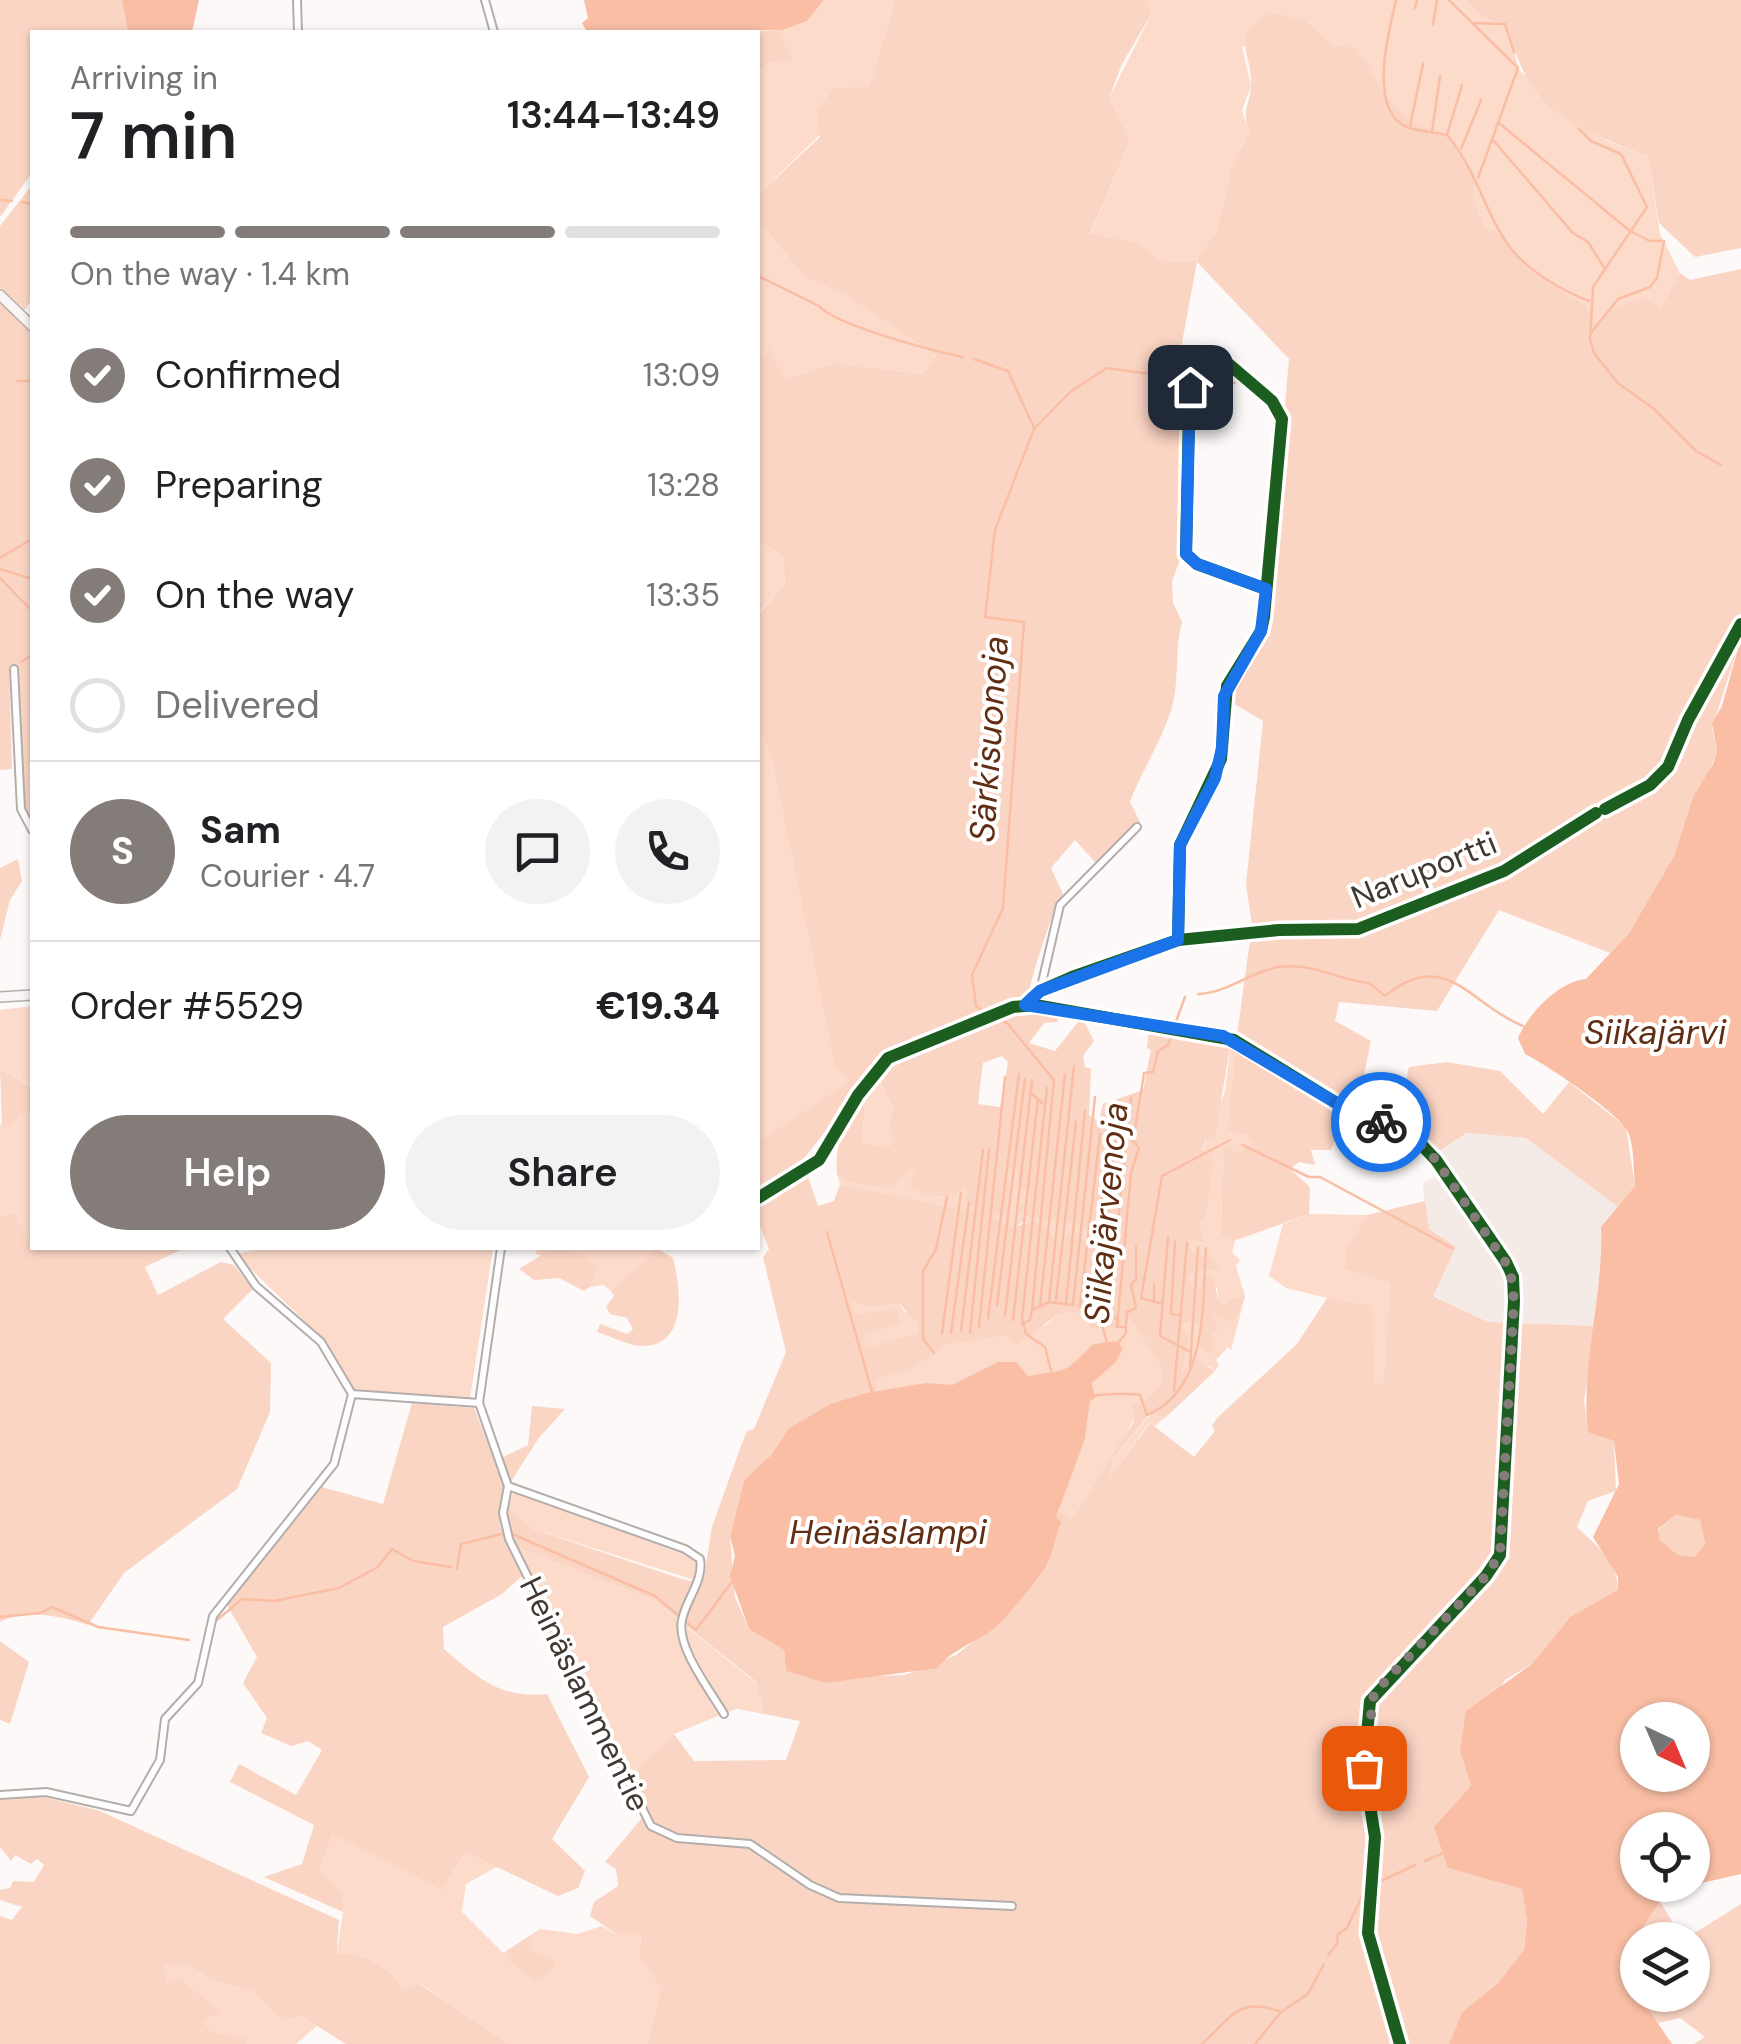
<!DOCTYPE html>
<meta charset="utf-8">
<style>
:root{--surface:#fff;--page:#f2f2f2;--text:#202124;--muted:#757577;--line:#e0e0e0;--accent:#837c78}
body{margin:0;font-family:"DM Sans",sans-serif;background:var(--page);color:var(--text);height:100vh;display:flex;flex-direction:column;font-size:38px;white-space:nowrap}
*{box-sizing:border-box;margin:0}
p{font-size:32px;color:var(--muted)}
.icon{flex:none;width:55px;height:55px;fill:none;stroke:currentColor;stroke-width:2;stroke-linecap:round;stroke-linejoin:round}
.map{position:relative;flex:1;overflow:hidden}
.details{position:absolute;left:30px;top:30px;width:730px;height:1220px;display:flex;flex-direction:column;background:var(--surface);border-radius:0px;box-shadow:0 2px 8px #0004}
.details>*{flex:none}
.needle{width:65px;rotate:136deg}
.fabs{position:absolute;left:1620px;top:1702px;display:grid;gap:20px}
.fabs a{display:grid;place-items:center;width:90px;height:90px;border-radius:50%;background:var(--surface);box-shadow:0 2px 8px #0004;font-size:50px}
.pin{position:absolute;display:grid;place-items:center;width:85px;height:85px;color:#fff;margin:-42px;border-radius:20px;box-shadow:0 5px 15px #0006}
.courier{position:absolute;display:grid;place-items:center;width:100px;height:100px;margin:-50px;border:8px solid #1a73e8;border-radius:50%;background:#fff;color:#222;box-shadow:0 2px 12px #0007}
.overview em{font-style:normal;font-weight:600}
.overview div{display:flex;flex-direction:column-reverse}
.overview{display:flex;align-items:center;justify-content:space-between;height:170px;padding:0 40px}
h1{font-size:65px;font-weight:600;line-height:75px}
.bar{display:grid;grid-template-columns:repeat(4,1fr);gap:15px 10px;align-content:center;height:120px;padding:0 40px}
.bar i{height:12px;border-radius:8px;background:var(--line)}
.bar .active{background:var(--accent)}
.bar p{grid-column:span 4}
.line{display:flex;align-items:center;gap:25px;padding:0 40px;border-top:2px solid var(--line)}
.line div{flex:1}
.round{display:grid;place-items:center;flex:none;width:105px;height:105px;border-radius:52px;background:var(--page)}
ol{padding:0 40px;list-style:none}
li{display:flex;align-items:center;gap:30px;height:110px}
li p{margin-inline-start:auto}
li .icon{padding:10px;border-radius:50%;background:var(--accent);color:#fff;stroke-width:4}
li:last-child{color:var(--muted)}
li i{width:55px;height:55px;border:5px solid var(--line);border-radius:50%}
.button{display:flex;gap:20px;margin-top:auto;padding:20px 40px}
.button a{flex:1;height:115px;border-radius:60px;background:var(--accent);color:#fff;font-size:40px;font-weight:600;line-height:115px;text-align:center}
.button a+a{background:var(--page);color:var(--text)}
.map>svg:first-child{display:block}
.built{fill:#f4ebe7}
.green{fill:#fddbcb}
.forest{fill:#fbd5c4;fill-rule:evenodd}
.water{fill:#f9bea4;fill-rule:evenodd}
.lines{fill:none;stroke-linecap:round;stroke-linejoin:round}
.stream{stroke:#f9bea4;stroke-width:2.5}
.street-casing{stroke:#b3aeab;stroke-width:10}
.secondary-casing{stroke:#b3aeab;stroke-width:12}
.street{stroke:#fffefe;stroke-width:6}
.secondary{stroke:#f9f6f5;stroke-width:9}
.cycleway-casing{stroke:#fff;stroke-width:19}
.cycleway{stroke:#1b5e20;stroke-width:12}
.done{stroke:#837c78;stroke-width:10;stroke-dasharray:0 18}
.route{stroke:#1a73e8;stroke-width:12}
.labels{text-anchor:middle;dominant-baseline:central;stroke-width:8;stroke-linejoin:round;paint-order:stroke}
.street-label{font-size:32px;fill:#423833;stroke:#fff}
.water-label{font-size:35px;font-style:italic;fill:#622e13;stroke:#fff}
</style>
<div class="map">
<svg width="1741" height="2044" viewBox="0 0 1741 2044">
<rect width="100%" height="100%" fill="#fcf9f8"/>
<path class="built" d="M1467,1133l59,5 92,69 -17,20 2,41 -7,58 -108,-4 -55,-27 -10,-112 17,-9 -11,-15z"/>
<path class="green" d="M824,0h71l-26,87 -111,108v-124l12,-9 21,-1 -12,-31 28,-9z
M1146,0h320l12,14 30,15 11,41 86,70 43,16 12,78 20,39 -20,35 -65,17 -9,-20c-26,-14 -68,-43 -81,-70l-21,-9c-20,-47 -55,-81 -89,-118 -15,-16 -26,-40 -38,-59l-26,-4 -26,-25 -63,27 9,39 -9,24 7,23 -17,31 -15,66 -21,31 -36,-1 -21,-17 -49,-8 40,-94 -21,-43 43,-85z
M758,220l46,57 43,19 89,58 -11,20 -91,-11 -50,17 -14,-31 -12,18z
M758,541l25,15 2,27 -27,31z
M758,724l14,34 79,323 -93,61z
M32,1006v77l-3,2 -29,-16v-59z
M1231,1042l5,2 17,99 -14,9 -16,-5 -2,87 14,7 -3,11 8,8 -4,6 9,30 -14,54 -3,-3 -12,13 3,6 -4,5 -5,-5 -29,10 -5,-51 13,-3 21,11 8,-2 -6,-18 13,-5 -7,-8 -1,-12 -25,1 -5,-12 4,-5 28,-3 -26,-15 -4,-16 15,4 -5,-17 3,-74 23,-60z
M877,1075l16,33 -4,19 4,9 -4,11 -27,-4 4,-47 -6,1z
M21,1113h11l-2,127 -10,-10 -6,-18 -14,5v-92z
M1020,1164l10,25v18c19,17 43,9 62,27l-2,13 -35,-2 -31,-24 -9,6 -31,-12 23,-9 2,-37z
M912,1166l4,6 -3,18c21,6 35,12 53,-3l12,27 -138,-30 -3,-10 8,7 57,-7z
M1309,1214l58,1 -22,35v20l45,11 -5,103h-11l-47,-86 -41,-10 -17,-12 14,-52z
M269,1248h224l-23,151 -115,-9 -30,-49 -90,-87z
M538,1248h119l-46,43 -7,-6 -14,2 8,-19 -63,-14z
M850,1300l21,8 28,-5 5,8 15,6 -1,16 -52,14 -4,-13 36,-23 -44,3z
M1073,1312l56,3 32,52v17c-37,41 -56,94 -92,136l-10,-9v-7l26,-65 5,-38 4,-3 -2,-15 23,-20v-22l-22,3 -13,18 -17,11 -35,3 -34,-8 -42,17 -76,7 -1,-13 32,-7 40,-27 99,-20 11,-10z
M1150,1415l16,2 -11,9 -6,-3 -42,58 6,-23z
M514,1491l179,67 5,4 -4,18 -161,-51 -26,-23z
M518,1548l136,52 23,19v18l43,78 -46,19 -44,42z
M683,1624l72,58 9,32 -27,-5 -12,4 -41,-77z
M331,1833l111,58 23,-39 32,15 -31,17 -4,28 41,41 37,-24 37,5 25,-8 16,9 23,-1 -2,22 22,33 -14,55h-137l-89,-60 -17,5c-19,-26 -35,-33 -67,-37l6,-40 -24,-42z
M189,1964l19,15 44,12 30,30 19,-5 16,10 -21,18h-50l1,-6 -35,-5 -12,-12 19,-9 -53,-28 -3,-18z"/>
<path class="forest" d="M0,0h122l6,32h-96v141l-32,44z
M895,0h251l6,13 -30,51 -13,34 21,43 -40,93 49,9 21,17 36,1 21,-31 15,-66 17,-31c-8,-28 1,-24 2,-48 1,-35 -22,-45 17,-73l37,8 27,25 25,3c29,46 34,72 90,87l28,47 -3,15 12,29 21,9c13,27 55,56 81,70l9,19 19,-17 30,-9 16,10 20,-35 10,7 51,-11v369l-29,90 5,22 -12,33 -12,14 -19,59 -45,77 -19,20 -111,-43 -62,101 -98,-9 -4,19 36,20 -14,68 -120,-73 15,-111 -6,-41 17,-163 -35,-21 44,-85 -2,-38 19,-218 -92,-97 -16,86 5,24 -3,180 -11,29 1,22 9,19c-8,27 -2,56 -10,85 -10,34 -30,63 -42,95l10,20 -43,42 -22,-24 -24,28 12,26c-10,14 -32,84 -34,100l-145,64 -83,104 -43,27v-47l92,-61 -14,-13 -64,-310 -14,-34v-109l27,-32 -2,-27 -25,-15v-174l12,-19 14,32 50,-17 90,11 12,-19 -89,-59 -43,-19 -46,-57v-25l62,-58 -4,-27 19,-22 34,-1z
M1466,0h275v248l-46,9 -36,-34 -11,-67c-77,-30 -117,-42 -140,-127l-30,-15z
M779,30l13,31 -22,1 -12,9v-39h-8z
M32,185v114l-7,11 -25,-22v-62z
M0,302l32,30v489l-8,-10 -7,-146 -8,2 3,102 -12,1z
M18,859l4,22 -12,19 -10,40v-72z
M1054,1010l7,2 -4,10 -13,1 -15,20 26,8 27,-34 12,24 -11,15 2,11 6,2 -2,46 10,7 4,-18 40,-14 8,-40 -4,-2 2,-19 82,13 -16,94 -10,5 -3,9 11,7 -6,57 -8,10 6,18 -16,-3 4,15 20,5 7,10 -28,3 -5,5 6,12 7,-1 2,-11 11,-2 5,25 7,7 7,-9 13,-2 -12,27 -20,-9 6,17 -9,3 4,10 -5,11 -10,-10 1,-18 -11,-5 -12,3 12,10 -7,38 12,-14 21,12 -49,46 -17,-2 -36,43 -4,20 41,-55 44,34 21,-26 -3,-5 5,-8 80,-74 30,-46 45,8 2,77 10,1 6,-102 -45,-12v-20l22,-35 58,-14 4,28 27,18 -23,49 55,26 108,4 -12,74 4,31 26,10 2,50 -28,10 -11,26c17,17 41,34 41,64l-48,26 -38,47 -27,16 -45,71 11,35 -23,82 74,21 5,32 -3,29 -27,34 -35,28 -13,32h-802l14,-55 -22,-33 2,-21h-23l-28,-19 4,-14 24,-16 -2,-17 -11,-7 42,-50 -17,-36 44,-42 20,27 92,-1 14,-39 -36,-7 -9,-33 -101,-81 -136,-52 -12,-27 1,-15 26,23 146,49 11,3 14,-4 8,-50 30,-84 5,-12 7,-2 32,-77 -23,-95 6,-8 -11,-28v-20l49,-27 11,32 16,-5 6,-17 137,29 -11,-13v-12c-18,14 -33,8 -54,2l-2,-7 6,-11 -4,-6 -20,23 -47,-8 -8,-7c-3,-30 9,-49 23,-77l6,-2 -4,48 27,4 4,-11 -4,-9 4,-19 -16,-33 14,-15 127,-49zM1002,1056l6,6 -8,45 -22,-3 5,-41zM1019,1165l-2,24h13v17h-13v5c23,16 53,2 75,23l-1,12 -18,-16 -17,14 -8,-14 -15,-9 -18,6 -29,-12 24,-1 -1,-44zM851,1301l20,7 28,-5 16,18 3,-2v14l-52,14 -3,-13 37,-9 -2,-15 -44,4zM1073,1312l12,4 6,12h27l11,-12 32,51v17l-18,20h-11l2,18c-24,31 -39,68 -64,97l-11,-8 -4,6 6,10 -7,7 -6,29 -38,49 -54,43 -51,20 -52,2 -28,6 -39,-12 -2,-21 -35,-21 -14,-32 -5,-61 14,-56 27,-25 18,-27 41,-24 46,-12v-13l31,-7 40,-27 57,-10 13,10 40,-30z
M1236,1044l108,68 -13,38h-20l4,15 -16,-3 -9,7 20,18 -1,27 -75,27 -13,-6 2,-89 16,6 14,-9 -5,-8 -20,-5z
M1447,1062l53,9 43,43 26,-32 57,45 9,59 -17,21 -92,-69 -59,-5 -29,19 -31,-28c5,-24 -4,-40 2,-57z
M0,1069l28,16 4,-2v30h-11l-8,11 -11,2z
M14,1212l15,28 3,-3v11h153l-40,19 13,28 63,-33 13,3 19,24 -30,30 48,44 -1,49 -33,77 -113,84 -36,52c-27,-9 -62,-17 -88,-3v-405z
M657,1248l16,10c7,28 16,86 -29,88 -13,1 -34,-10 -47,-14l3,-8 27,10 6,-5 -6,-11 -17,-4 -4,-7 8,-11 -3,-5z
M551,1249l31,5 16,14 -8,19 -6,4 -25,-13 -25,2 -15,-11z
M412,1403l62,5 31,79 -5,39 22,50 -20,18 -59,33 1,22c34,29 56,50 103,45l42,83 -37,62 33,32 -7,17 -20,8 -93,-44 -23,39 -110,-57 -13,36 24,24v18l-79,-35 38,-13 12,-39 -84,-43 9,-18 57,31 26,-45 -14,-9 -17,5 -30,-13 6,-15 -24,-35 14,-26 -30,-52 95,-118 61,17z
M532,1406l33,3 -27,30 -28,44 -11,-24 29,-14z
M1676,1515l24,5 5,24 -10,14 -17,-3 -18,-15 -2,-10z
M0,1641l29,21 -19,62 -10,-4z
M32,1794l68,17 239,109 -2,32c32,4 48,11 67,37l16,-5 90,60h-164l-45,-28 -19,5 -30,-30 -44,-12 -19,-15 -25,2 2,17 14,-4 40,33 -19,9 11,11 35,6 -1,6h-246v-128l12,4 10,-13 -22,-7v-10l10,-2 3,-7 21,1 10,-17 -7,-6 -6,5 -16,-9 -4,6 -11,-14v-47z
M1660,1901l14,24 14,12 53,-33v140h-47l11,-7 -25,-19 -22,5c-12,-15 -25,-27 -21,-47l1,19h54v-55h-43l-5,-14z
M530,1936l2,15 23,10 -5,13 -16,7 -24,-20 -3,-10z"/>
<path class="water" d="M122,0h77l-7,32h-64z
M584,0h240l-17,21 -25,9 -195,2 -5,-9 6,-5z
M1741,638v1236l-48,11 -1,-55h-54v55h49l-27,16 -16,25 5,14h-11l-2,51 36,53h-223l13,-32 35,-28 27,-34 3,-29 -5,-32 -74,-21 -14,-41 37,-41 -11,-35 6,-40 66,-47 38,-47 48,-27v-13l-25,-40 26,-53 -5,-43 -26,-9c-8,-67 16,-136 13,-205l34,-41c-2,-18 0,-40 -8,-56 -9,-17 -83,-67 -102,-76l-7,-16c11,-25 40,-56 68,-59l43,-46 45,-77 19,-59 20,-33 4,-14 -5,-27 10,-17zM1676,1515l24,5 5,24 -10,13 -17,-2 -18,-15 -2,-11zM1638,1720h54v55h-54z
M1115,1341l8,7 -8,15 -23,20 3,15 -5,3 -5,38 -29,78 6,6c-8,13 -8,30 -16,43 -10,15 -41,55 -54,64 -13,10 -47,24 -54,38l-113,15 -39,-12 -2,-21 -35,-21 -19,-53 5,-20 -5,-20 14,-56 27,-25 18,-27 41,-24 37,-11 59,-10 26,2 46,-23h18l12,14c43,-7 35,-2 65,-32z"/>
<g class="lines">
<path class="stream" d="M1396,0c-7,31 -29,110 11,127 12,5 28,5 40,8 30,35 40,84 65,115 17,21 52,42 77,51
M1449,0l69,68 -40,110
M1415,8l2,-8
M1473,23l32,1 9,28
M1433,24l4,-24
M1499,123l131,108 20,10h14l-7,37 -7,9 -32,12 -27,34
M1410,126l13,-62
M1579,129l12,12 30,13 26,53 -54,80 -3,52 4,14 24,30 36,26 42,42 25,14
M1432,132l8,-56
M1447,135l15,-50
M1493,140l80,93 15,9 17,27
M1461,149l20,-49
M0,200l12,1
M22,202l10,2
M758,276l61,30c16,19 114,45 144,51
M974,359l34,12 26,57
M17,381h15
M1194,382l19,5 29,-6
M0,558l32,-19
M0,569l32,10
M0,578l32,33
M21,662l11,-7
M1198,994c29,-1 52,-22 80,-27 35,-5 59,13 91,16l16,13c61,-50 85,9 138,30
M986,1013l-10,-7 -4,-31 31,-67 21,-286 -39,-5 10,-87 39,-101 36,-37 37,-24 78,11
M998,1019l9,4 47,57 -22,230
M1175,1024l10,-27
M1047,1088l-25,230 4,16 19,13 6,24
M1030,1092l12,11
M1242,1145l67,32h11l132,71
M827,1232l45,160
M1168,1237l-8,99 31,16
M1175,1242l-4,72 10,2
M1154,1284v18
M1056,1300l20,-178
M1049,1302l25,-236
M1066,1303l19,-192
M1162,1304l-21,-6 21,-122 68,-36
M997,1305l28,-226
M1040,1306l25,-232
M1098,1310l-6,-9 20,-196
M1097,1315l-17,-8 20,-173
M1005,1316l27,-236
M988,1318l31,-244
M1013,1320l25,-221
M1118,1321l-7,-8 -1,-17 21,-199
M1022,1324l8,-4 2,-10 17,-8 24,3 22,-208
M1126,1325l1,-13 9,-4 -5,-24 5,-4v-33
M979,1327l26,-250
M961,1331l22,-181
M942,1333l19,-140
M951,1333l18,-131
M970,1333l19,-183
M1107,1343l-9,-33 22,-209
M1118,1343l8,-10v-6h-9l14,-154 8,-25 -6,-7 10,-61 1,-7 9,-1 5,-21 10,-6 4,-11
M934,1353l-11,-14v-68l13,-22 11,-52
M1190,1366l8,-118
M1174,1391l13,-148
M1093,1396c5,-2 41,-3 47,-1l7,20c62,-25 55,-112 59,-167
M510,1533l145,63 23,19
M457,1569l4,-25 41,-10
M0,1617l40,-4 12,-6 46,20 91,13
M217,1620l25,-21 32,2 65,-13 39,-21 14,-18 21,12 38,6
M686,1622l10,8 38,-51
M1425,1861l18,-8
M1377,1883l38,-18
M1328,1955l9,-11 1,-10 9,-6 19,-41
M1202,2044c30,-27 35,-47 77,-33
M1255,2044l26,-32 27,-18 16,-30"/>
<defs>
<path id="street" d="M297,0l1,32
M485,0l9,32
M14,669l7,140 11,21
M1178,940l2,-95 41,-86 6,-73 34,-55 3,-14 18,-198 -10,-18 -55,-47h-20l-7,9 -4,191 11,10 69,25
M1040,991l20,-86 77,-78
M1026,1004l14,-13 32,-14 106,-37 101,-10 79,-1 146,-58 159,-98 78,-149
M230,1248l26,38 65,56 31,52
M501,1248l-22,155 29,83 177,63 15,10c4,22 -14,40 -18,61 -6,27 28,70 42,94
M508,1486l-5,27 6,26 142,287 26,12 73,6 60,41 29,13 173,8
M0,1795l46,-3 85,19 29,-51 5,-41 33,-36 15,-67 121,-152 18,-70 127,9"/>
<path id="secondary" d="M0,295l32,31
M0,997l32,-2
M758,1198l61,-38 39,-65 30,-37 125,-51 22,-2 199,35 114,70 63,24 25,26 70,102 7,15 1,24 -14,254 -14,21 -116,125 -6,67 11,69 -7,96 32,111"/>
</defs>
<use href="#street" class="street-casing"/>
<use href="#secondary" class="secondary-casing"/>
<use href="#street" class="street"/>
<use href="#secondary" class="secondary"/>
<defs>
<path id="cycleway" d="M1605,809l45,-24 18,-18 20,-47 53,-96
M1178,940l2,-95 41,-86 6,-73 34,-55 3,-14 18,-198 -10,-18 -55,-47h-20l-7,9 -4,191 11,10 69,25
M1025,1005l15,-14 32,-14 106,-37 101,-10 79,-1 146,-58 92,-58
M758,1198l61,-38 39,-65 30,-37 125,-51 22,-2 199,35 114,70 63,24 25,26 70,102 7,15 1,24 -14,254 -14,21 -116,125 -6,67 11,69 -7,96 32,111"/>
</defs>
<use href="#cycleway" class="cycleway-casing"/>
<use href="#cycleway" class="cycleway"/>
</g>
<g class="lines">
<path class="done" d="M1364,1768l10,-75 112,-117 14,-22 14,-253 -4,-32 -74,-109 -25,-26 -30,-12"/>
<path class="route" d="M1190,387l-4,167 11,10 69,25 -5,42 -37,65 -2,52 -7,30 -35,67 -2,95 -138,51 -15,14 198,31 125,74 33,12"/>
</g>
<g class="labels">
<g class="street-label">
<text transform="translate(1424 870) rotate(-22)">Naruportti</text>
<text transform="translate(585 1694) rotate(64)">Heinäslammentie</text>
</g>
<g class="water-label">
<text transform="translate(989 739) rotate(-86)">Särkisuonoja</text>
<text x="1655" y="1032">Siikajärvi</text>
<text transform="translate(1106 1213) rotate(-85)">Siikajärvenoja</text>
<text x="888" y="1532">Heinäslampi</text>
</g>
</g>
</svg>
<div class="fabs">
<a><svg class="needle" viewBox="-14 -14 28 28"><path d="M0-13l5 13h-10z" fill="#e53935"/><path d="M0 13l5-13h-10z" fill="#757577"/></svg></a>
<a><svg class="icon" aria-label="locate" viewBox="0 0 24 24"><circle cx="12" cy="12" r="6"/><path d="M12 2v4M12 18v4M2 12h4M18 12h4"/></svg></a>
<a><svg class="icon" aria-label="layers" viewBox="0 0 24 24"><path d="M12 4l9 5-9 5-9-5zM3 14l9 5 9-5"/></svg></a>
</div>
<div class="pin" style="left:1364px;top:1768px;background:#ea580c"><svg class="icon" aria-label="bag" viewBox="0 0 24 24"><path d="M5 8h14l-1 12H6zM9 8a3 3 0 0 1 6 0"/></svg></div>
<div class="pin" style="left:1190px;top:387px;background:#1f2937"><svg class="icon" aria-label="home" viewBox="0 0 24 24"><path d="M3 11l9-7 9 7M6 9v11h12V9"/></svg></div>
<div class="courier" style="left:1381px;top:1122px"><svg class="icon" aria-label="bike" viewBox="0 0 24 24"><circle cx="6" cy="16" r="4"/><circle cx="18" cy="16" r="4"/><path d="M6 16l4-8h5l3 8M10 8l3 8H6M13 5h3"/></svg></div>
<section class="details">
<div class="overview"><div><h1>7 min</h1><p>Arriving in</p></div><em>13:44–13:49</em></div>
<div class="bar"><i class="active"></i><i class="active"></i><i class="active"></i><i></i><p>On the way · 1.4 km</p></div>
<ol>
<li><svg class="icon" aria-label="check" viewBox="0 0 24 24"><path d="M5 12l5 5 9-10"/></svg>Confirmed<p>13:09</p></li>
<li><svg class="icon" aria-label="check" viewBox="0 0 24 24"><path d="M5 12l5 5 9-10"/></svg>Preparing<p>13:28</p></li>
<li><svg class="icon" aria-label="check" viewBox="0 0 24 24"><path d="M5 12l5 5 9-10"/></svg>On the way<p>13:35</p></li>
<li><i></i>Delivered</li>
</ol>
<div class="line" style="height:180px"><b class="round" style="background:var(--accent);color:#fff">S</b><div><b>Sam</b><p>Courier · 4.7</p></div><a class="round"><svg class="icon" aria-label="chat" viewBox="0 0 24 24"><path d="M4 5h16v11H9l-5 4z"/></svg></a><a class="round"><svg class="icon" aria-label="phone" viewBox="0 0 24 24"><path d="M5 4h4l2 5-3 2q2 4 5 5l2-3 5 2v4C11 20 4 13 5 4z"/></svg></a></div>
<div class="line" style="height:130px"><div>Order #5529</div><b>€19.34</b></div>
<div class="button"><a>Help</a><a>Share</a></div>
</section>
</div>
